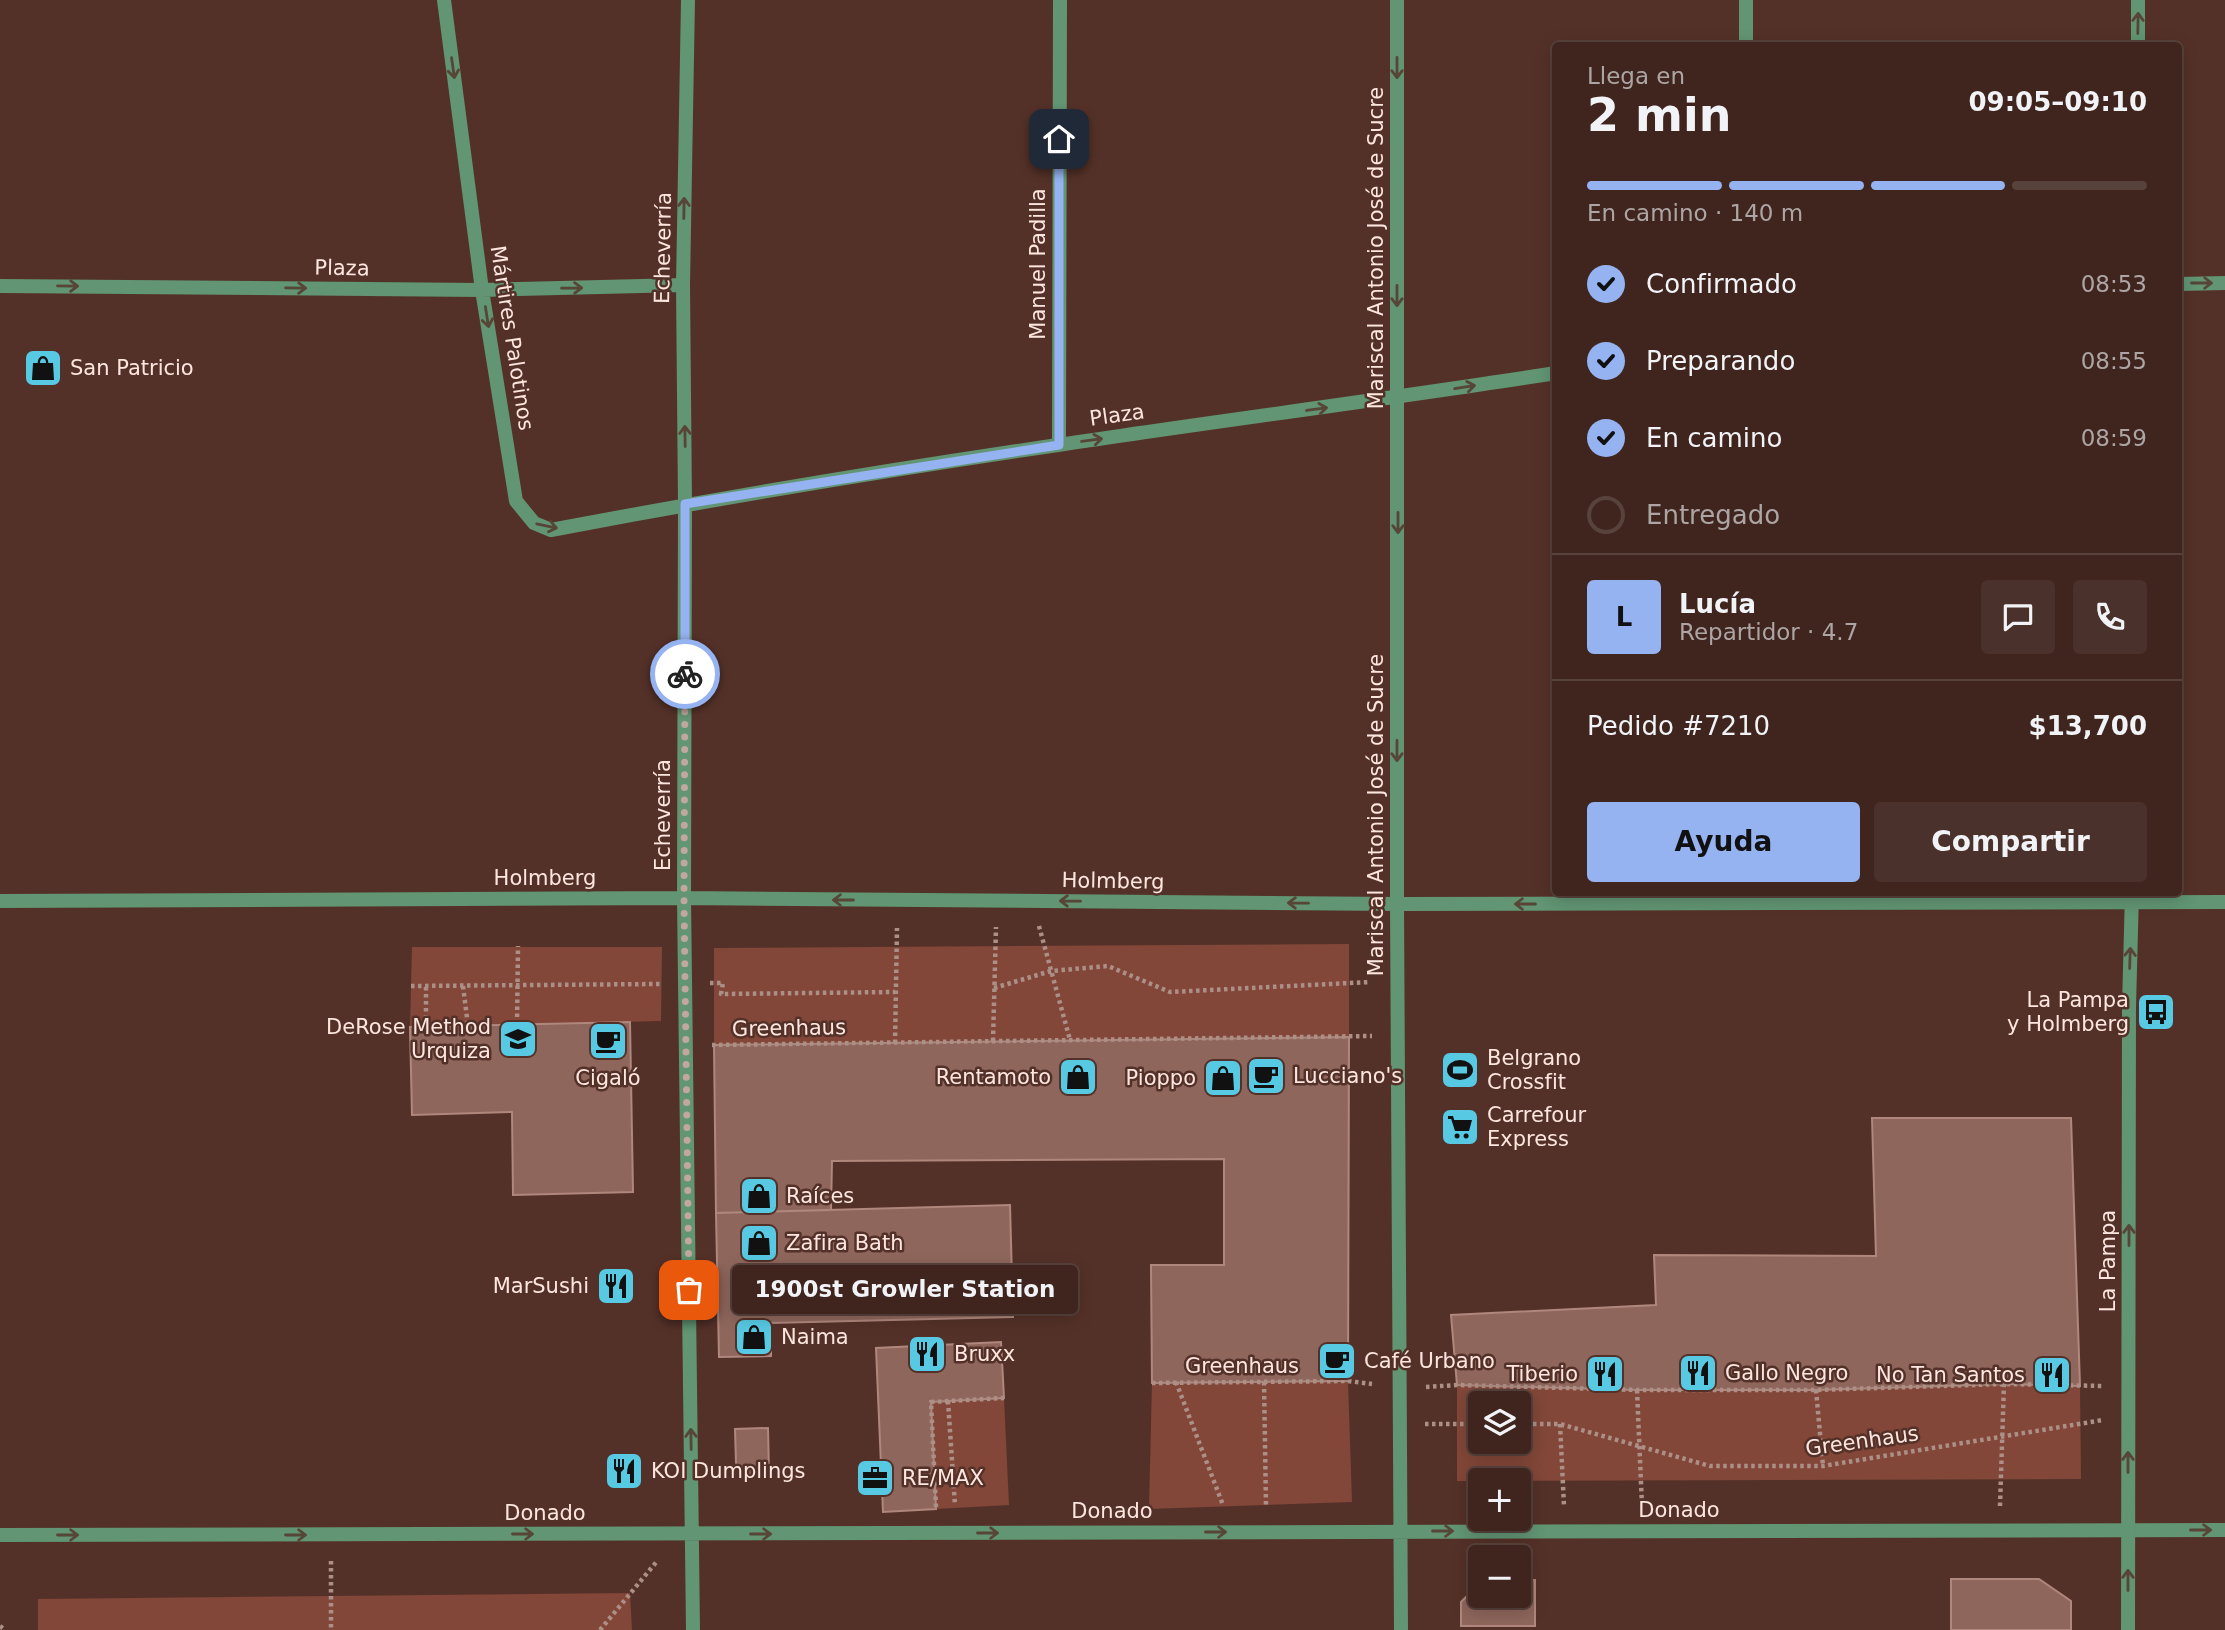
<!DOCTYPE html>
<html lang="es">
<meta charset="utf-8">
<style>
:root{--surface:#3f251e;--page:#4a312b;--text:#f1f3f6;--muted:#ada5a4;--line:#58423c;--accent:#95b2f1}
body{margin:0;font-family:"DejaVu Sans",sans-serif;background:var(--page);color:var(--text);height:100vh;display:flex;flex-direction:column;font-size:26px;white-space:nowrap}
*{box-sizing:border-box;margin:0}
p{font-size:23px;color:var(--muted)}
.icon{flex:none;width:38px;height:38px;fill:none;stroke:currentColor;stroke-width:2;stroke-linecap:round;stroke-linejoin:round}
.map{position:relative;flex:1;overflow:hidden}
.panel{position:absolute;left:1552px;top:42px;width:630px;height:854px;display:flex;flex-direction:column;background:var(--surface);border-radius:7px;box-shadow:0 4px 18px #0003,0 0 0 2px var(--line)}
.panel>*{flex:none}
.tools{position:absolute;left:1468px;top:1391px;display:grid;gap:14px}
.tools a{display:grid;place-items:center;width:63px;height:63px;border-radius:7px;background:var(--surface);box-shadow:0 4px 18px #0003,0 0 0 2px var(--line);font-size:35px}
.pin{position:absolute;display:grid;place-items:center;width:60px;height:60px;color:#fff;margin:-30px;border-radius:14px;box-shadow:0 4px 10px #0006}
.courier{position:absolute;display:grid;place-items:center;width:70px;height:70px;margin:-35px;border:5px solid #95b2f1;border-radius:50%;background:#fff;color:#222;box-shadow:0 2px 9px #0007}
.bubble{position:absolute;height:49px;border-radius:7px;background:var(--surface);box-shadow:0 4px 18px #0003,0 0 0 2px var(--line);font-size:23px;font-weight:800;line-height:49px;text-align:center}
.summary em{font-style:normal;font-weight:800}
.summary div{display:flex;flex-direction:column-reverse}
.summary{display:flex;align-items:center;justify-content:space-between;height:119px;padding:0 35px}
h1{font-size:46px;font-weight:800;line-height:52px}
.bar{display:grid;grid-template-columns:repeat(4,1fr);gap:10px 7px;align-content:center;height:84px;padding:0 35px}
.bar i{height:9px;border-radius:5px;background:var(--line)}
.bar .active{background:var(--accent)}
.bar p{grid-column:span 4}
.line{display:flex;align-items:center;gap:18px;padding:0 35px;border-top:2px solid var(--line)}
.line div{flex:1}
.round{display:grid;place-items:center;flex:none;width:74px;height:74px;border-radius:7px;background:var(--page)}
ol{padding:0 35px;list-style:none}
li{display:flex;align-items:center;gap:21px;height:77px}
li p{margin-inline-start:auto}
li .icon{padding:7px;border-radius:50%;background:var(--accent);color:#111;stroke-width:4}
li:last-child{color:var(--muted)}
li i{width:38px;height:38px;border:4px solid var(--line);border-radius:50%}
.action{display:flex;gap:14px;margin-top:auto;padding:14px 35px}
.action a{flex:1;height:80px;border-radius:7px;background:var(--accent);color:#111;font-size:28px;font-weight:800;line-height:80px;text-align:center}
.action a+a{background:var(--page);color:var(--text)}
.map>svg:first-child{display:block}
.green{fill:#824738;fill-rule:evenodd}
.building{fill:#8e665c;stroke:#b0877c;stroke-width:2}
.lines{fill:none;stroke-linecap:round;stroke-linejoin:round}
.path{stroke:#ac8f87;stroke-width:4.5;stroke-dasharray:3.5 3.5;stroke-linecap:butt}
.minor{stroke:#619573;stroke-width:14}
.tertiary{stroke:#619573;stroke-width:14}
.oneway{stroke:#574537}
.done{stroke:#c2a79f;stroke-width:7;stroke-dasharray:0 12.6}
.route{stroke:#95b2f1;stroke-width:9}
.labels{text-anchor:middle;dominant-baseline:central;stroke-width:5;stroke-linejoin:round;paint-order:stroke}
.street-label{font-size:21px;fill:#fde6df;stroke:#543128}
.poi-label{font-size:21px;fill:#fde6df;stroke:#543128;text-anchor:start}
</style>
<div class="map">
<svg width="2225" height="1630" viewBox="0 0 2225 1630">
<rect width="100%" height="100%" fill="#543128"/>
<path class="green" d="M1349,944v93l-635,8v-97z
M412,947h250l-1,74 -251,6z
M1348,1381l4,121 -203,7 3,-126z
M2004,1384l76,2 1,93 -624,2v-96l180,5h179zM1480,1404h39v38h-39z
M1004,1398l5,107 -73,4 -5,-107z
M630,1593l2,37h-594v-31z"/>
<path class="building" d="M630,1022l3,170 -120,3 -1,-83 -100,3 -2,-88z
M1349,1037l-1,344 -196,2 -1,-118h73v-106l-392,2 -1,49 -115,3 -2,-168z
M1872,1118h199l9,268 -76,-2 -188,6h-179l-180,-5 -6,-70 205,-10 -2,-50 222,1z
M1010,1205l3,112 -242,6v33l-52,1 -3,-144z
M1001,1342l3,56 -73,4 5,107 -53,3 -7,-164z
M768,1428l1,45 -20,1 -13,-11 -1,-34z
M1951,1579h88l32,22v29h-120z
M1535,1580v46h-74v-24l19,-19v13h39v-15z"/>
<g class="lines">
<path class="path" d="M1039,926l31,114
M710,983h13l-2,11 174,-2
M411,986l249,-2
M463,986l5,40
M426,987v40
M994,988l57,-17 57,-5 62,26 200,-10
M517,1024l1,-78
M993,1041l3,-114
M895,1043l2,-115
M712,1045l660,-9
M1176,1382l47,123
M1264,1382l2,124
M1152,1383l196,-2 24,3
M1426,1387l31,-2 180,5h179l188,-6 99,2
M1637,1390l5,116
M1816,1390l7,76
M948,1401l7,104
M1425,1424h55
M1519,1424h41l150,42h113l280,-46
M1560,1424l4,82
M2000,1506l4,-122
M936,1507l-5,-105 73,-4
M331,1561v69
M0,1626l5,4
M600,1630l58,-70"/>
<path class="minor" d="M444,0l38,290 34,211 18,22 17,7c168,-32 337,-60 507,-85 165,-25 332,-46 498,-72
M688,0l-5,285 2,219 -1,394 9,732
M1397,0v904l4,726
M1746,46v-46
M2179,284l46,-1
M0,286l482,4 201,-5
M1059,445l1,-445
M0,901l684,-3 713,6 828,-2
M0,1535l2225,-5"/>
<path class="tertiary" d="M2138,46v-46
M2128,1630l1,-623 3,-115"/>
</g>
<defs><path id="oneway-shaft" d="M-6 0H5M1.5-3L5.5 0L1.5 3" fill="none" stroke-width="1.6" stroke-linecap="round" stroke-linejoin="round" transform="scale(1.75)"/></defs>
<g class="oneway">
<use href="#oneway-shaft" transform="translate(2138 23) rotate(-89)"/>
<use href="#oneway-shaft" transform="translate(453 68) rotate(82)"/>
<use href="#oneway-shaft" transform="translate(1397 68) rotate(90)"/>
<use href="#oneway-shaft" transform="translate(684 208) rotate(-89)"/>
<use href="#oneway-shaft" transform="translate(2202 283)"/>
<use href="#oneway-shaft" transform="translate(68 286) rotate(1)"/>
<use href="#oneway-shaft" transform="translate(296 288) rotate(1)"/>
<use href="#oneway-shaft" transform="translate(572 288) rotate(-1)"/>
<use href="#oneway-shaft" transform="translate(1397 296) rotate(90)"/>
<use href="#oneway-shaft" transform="translate(487 317) rotate(81)"/>
<use href="#oneway-shaft" transform="translate(1465 387) rotate(-9)"/>
<use href="#oneway-shaft" transform="translate(1317 409) rotate(-8)"/>
<use href="#oneway-shaft" transform="translate(685 436) rotate(-91)"/>
<use href="#oneway-shaft" transform="translate(1092 440) rotate(-8)"/>
<use href="#oneway-shaft" transform="translate(1398 523) rotate(90)"/>
<use href="#oneway-shaft" transform="translate(547 526) rotate(12)"/>
<use href="#oneway-shaft" transform="translate(1397 751) rotate(90)"/>
<use href="#oneway-shaft" transform="translate(843 900) rotate(-180)"/>
<use href="#oneway-shaft" transform="translate(1070 901) rotate(-179)"/>
<use href="#oneway-shaft" transform="translate(1298 903) rotate(-179)"/>
<use href="#oneway-shaft" transform="translate(1525 904) rotate(180)"/>
<use href="#oneway-shaft" transform="translate(2130 958) rotate(-88)"/>
<use href="#oneway-shaft" transform="translate(2129 1235) rotate(-90)"/>
<use href="#oneway-shaft" transform="translate(691 1439) rotate(-91)"/>
<use href="#oneway-shaft" transform="translate(2128 1462) rotate(-90)"/>
<use href="#oneway-shaft" transform="translate(2201 1530)"/>
<use href="#oneway-shaft" transform="translate(1443 1531)"/>
<use href="#oneway-shaft" transform="translate(1216 1532)"/>
<use href="#oneway-shaft" transform="translate(988 1533)"/>
<use href="#oneway-shaft" transform="translate(523 1534)"/>
<use href="#oneway-shaft" transform="translate(761 1534)"/>
<use href="#oneway-shaft" transform="translate(68 1535)"/>
<use href="#oneway-shaft" transform="translate(296 1535)"/>
<use href="#oneway-shaft" transform="translate(2128 1580) rotate(-90)"/>
</g>
<g class="lines">
<path class="done" d="M685,674l-1,224 5,392"/>
<path class="route" d="M685,674v-170l374,-59v-306"/>
</g>
<defs>
<symbol id="shop-square" viewBox="-11 -11 22 22"><rect x="-9" y="-9" width="18" height="18" rx="4" fill="#57c9e3" stroke="#543128"/><path d="M-5-2.5h2.3a2.7 3.5 0 0 1 5.4 0H5L5.5 6h-11ZM-1.5-2.5h3a1.5 2.3 0 0 0-3 0Z" fill="#111"/></symbol>
<symbol id="bus-square" viewBox="-11 -11 22 22"><rect x="-9" y="-9" width="18" height="18" rx="4" fill="#57c9e3" stroke="#543128"/><path d="M-5-6H5V4H4V6H2V4H-2V6H-4V4H-5ZM-3.5-4V0h7V-4ZM-3.5 1.2v1.5H-2V1.2ZM2 1.2v1.5H3.5V1.2Z" fill="#111"/></symbol>
<symbol id="university-square" viewBox="-11 -11 22 22"><rect x="-9" y="-9" width="18" height="18" rx="4" fill="#57c9e3" stroke="#543128"/><path d="M0-5L7-2L0 1L-7-2ZM-4 1L0 2.5L4 1V4Q0 6-4 4Z" fill="#111"/></symbol>
<symbol id="cafe-square" viewBox="-11 -11 22 22"><rect x="-9" y="-9" width="18" height="18" rx="4" fill="#57c9e3" stroke="#543128"/><path d="M-5.5-4.5H6V0H3Q3 3.5 0 3.5H-2.5Q-5.5 3.5-5.5 0ZM3-3.2v2h1.7v-2ZM-6 4.5H4V6H-6Z" fill="#111"/></symbol>
<symbol id="stadium-square" viewBox="-11 -11 22 22"><rect x="-9" y="-9" width="18" height="18" rx="4" fill="#57c9e3" stroke="#543128"/><path d="M0-5a6.5 5 0 1 0 0 10a6.5 5 0 1 0 0-10ZM-3.5-1.8h7v3.6h-7Z" fill="#111"/></symbol>
<symbol id="supermarket-square" viewBox="-11 -11 22 22"><rect x="-9" y="-9" width="18" height="18" rx="4" fill="#57c9e3" stroke="#543128"/><path d="M-6-5.5h2.5l.6 2H6L4.5 2H-2.5L-4.4-4H-6ZM-1.5 3.2a1.3 1.3 0 1 0 .1 0ZM3 3.2a1.3 1.3 0 1 0 .1 0Z" fill="#111"/></symbol>
<symbol id="restaurant-square" viewBox="-11 -11 22 22"><rect x="-9" y="-9" width="18" height="18" rx="4" fill="#57c9e3" stroke="#543128"/><path d="M-5-6h1v4h1v-4h1v4h1v-4h1v5L-1.5 .5V6h-2V.5L-5-1ZM5-6V6H3V1.5H1.5Q1.5-4 5-6Z" fill="#111"/></symbol>
<symbol id="office-square" viewBox="-11 -11 22 22"><rect x="-9" y="-9" width="18" height="18" rx="4" fill="#57c9e3" stroke="#543128"/><path d="M-6-3h4V-5.5h4V-3h4V5H-6ZM-1-4.5V-3h2v-1.5ZM-6 0V1H6V0Z" fill="#111"/></symbol>
</defs>
<g fill-rule="evenodd">
<use href="#shop-square" x="21" y="346" width="44" height="44"/>
<use href="#bus-square" x="2134" y="990" width="44" height="44"/>
<use href="#university-square" x="496" y="1017" width="44" height="44"/>
<use href="#cafe-square" x="586" y="1019" width="44" height="44"/>
<use href="#stadium-square" x="1438" y="1048" width="44" height="44"/>
<use href="#cafe-square" x="1244" y="1054" width="44" height="44"/>
<use href="#shop-square" x="1056" y="1055" width="44" height="44"/>
<use href="#shop-square" x="1201" y="1056" width="44" height="44"/>
<use href="#supermarket-square" x="1438" y="1105" width="44" height="44"/>
<use href="#shop-square" x="737" y="1174" width="44" height="44"/>
<use href="#shop-square" x="737" y="1221" width="44" height="44"/>
<use href="#restaurant-square" x="594" y="1264" width="44" height="44"/>
<use href="#shop-square" x="732" y="1315" width="44" height="44"/>
<use href="#restaurant-square" x="905" y="1332" width="44" height="44"/>
<use href="#cafe-square" x="1315" y="1339" width="44" height="44"/>
<use href="#restaurant-square" x="1676" y="1351" width="44" height="44"/>
<use href="#restaurant-square" x="1583" y="1352" width="44" height="44"/>
<use href="#restaurant-square" x="2030" y="1353" width="44" height="44"/>
<use href="#restaurant-square" x="602" y="1449" width="44" height="44"/>
<use href="#office-square" x="853" y="1456" width="44" height="44"/>
</g>
<g class="labels">
<g class="street-label">
<text transform="translate(663 248) rotate(-89)">Echeverría</text>
<text transform="translate(1376 248) rotate(-90)">Mariscal Antonio José de Sucre</text>
<text transform="translate(1038 264) rotate(-90)">Manuel Padilla</text>
<text transform="translate(342 268) rotate(1)">Plaza</text>
<text transform="translate(512 338) rotate(81)">Mártires Palotinos</text>
<text transform="translate(1117 415) rotate(-8)">Plaza</text>
<text transform="translate(663 815) rotate(-90)">Echeverría</text>
<text transform="translate(1376 815) rotate(-90)">Mariscal Antonio José de Sucre</text>
<text x="545" y="878">Holmberg</text>
<text transform="translate(1113 881) rotate(1)">Holmberg</text>
<text transform="translate(789 1028) rotate(-1)">Greenhaus</text>
<text transform="translate(2108 1261) rotate(-90)">La Pampa</text>
<text x="1242" y="1366">Greenhaus</text>
<text transform="translate(1862 1441) rotate(-8)">Greenhaus</text>
<text x="1679" y="1510">Donado</text>
<text x="1112" y="1511">Donado</text>
<text x="545" y="1513">Donado</text>
</g>
<g class="poi-label">
<text x="70" y="368">San Patricio</text>
<text x="2129" y="1000" text-anchor="end">La Pampa<tspan x="2129" dy="24">y Holmberg</tspan></text>
<text x="491" y="1027" text-anchor="end">DeRose Method<tspan x="491" dy="24">Urquiza</tspan></text>
<text x="1487" y="1058">Belgrano<tspan x="1487" dy="24">Crossfit</tspan></text>
<text x="1293" y="1076">Lucciano's</text>
<text x="1051" y="1077" text-anchor="end">Rentamoto</text>
<text x="608" y="1078" text-anchor="middle">Cigaló</text>
<text x="1196" y="1078" text-anchor="end">Pioppo</text>
<text x="1487" y="1115">Carrefour<tspan x="1487" dy="24">Express</tspan></text>
<text x="786" y="1196">Raíces</text>
<text x="786" y="1243">Zafira Bath</text>
<text x="589" y="1286" text-anchor="end">MarSushi</text>
<text x="781" y="1337">Naima</text>
<text x="954" y="1354">Bruxx</text>
<text x="1364" y="1361">Café Urbano</text>
<text x="1725" y="1373">Gallo Negro</text>
<text x="1578" y="1374" text-anchor="end">Tiberio</text>
<text x="2025" y="1375" text-anchor="end">No Tan Santos</text>
<text x="651" y="1471">KOI Dumplings</text>
<text x="902" y="1478">RE/MAX</text>
</g>
</g>
</svg>
<div class="tools">
<a><svg class="icon" aria-label="layers" viewBox="0 0 24 24"><path d="M12 4l9 5-9 5-9-5zM3 14l9 5 9-5"/></svg></a>
<a>+</a>
<a>−</a>
</div>
<div class="pin" style="left:689px;top:1290px;background:#ea580c"><svg class="icon" aria-label="bag" viewBox="0 0 24 24"><path d="M5 8h14l-1 12H6zM9 8a3 3 0 0 1 6 0"/></svg></div>
<div class="pin" style="left:1059px;top:139px;background:#1f2937"><svg class="icon" aria-label="home" viewBox="0 0 24 24"><path d="M3 11l9-7 9 7M6 9v11h12V9"/></svg></div>
<div class="courier" style="left:685px;top:674px"><svg class="icon" aria-label="bike" viewBox="0 0 24 24"><circle cx="6" cy="16" r="4"/><circle cx="18" cy="16" r="4"/><path d="M6 16l4-8h5l3 8M10 8l3 8H6M13 5h3"/></svg></div>
<div class="bubble" style="left:732px;top:1265px;width:346px">1900st Growler Station</div>
<section class="panel">
<div class="summary"><div><h1>2 min</h1><p>Llega en</p></div><em>09:05–09:10</em></div>
<div class="bar"><i class="active"></i><i class="active"></i><i class="active"></i><i></i><p>En camino · 140 m</p></div>
<ol>
<li><svg class="icon" aria-label="check" viewBox="0 0 24 24"><path d="M5 12l5 5 9-10"/></svg>Confirmado<p>08:53</p></li>
<li><svg class="icon" aria-label="check" viewBox="0 0 24 24"><path d="M5 12l5 5 9-10"/></svg>Preparando<p>08:55</p></li>
<li><svg class="icon" aria-label="check" viewBox="0 0 24 24"><path d="M5 12l5 5 9-10"/></svg>En camino<p>08:59</p></li>
<li><i></i>Entregado</li>
</ol>
<div class="line" style="height:126px"><b class="round" style="background:var(--accent);color:#111">L</b><div><b>Lucía</b><p>Repartidor · 4.7</p></div><a class="round"><svg class="icon" aria-label="chat" viewBox="0 0 24 24"><path d="M4 5h16v11H9l-5 4z"/></svg></a><a class="round"><svg class="icon" aria-label="phone" viewBox="0 0 24 24"><path d="M5 4h4l2 5-3 2q2 4 5 5l2-3 5 2v4C11 20 4 13 5 4z"/></svg></a></div>
<div class="line" style="height:91px"><div>Pedido #7210</div><b>$13,700</b></div>
<div class="action"><a>Ayuda</a><a>Compartir</a></div>
</section>
</div>
